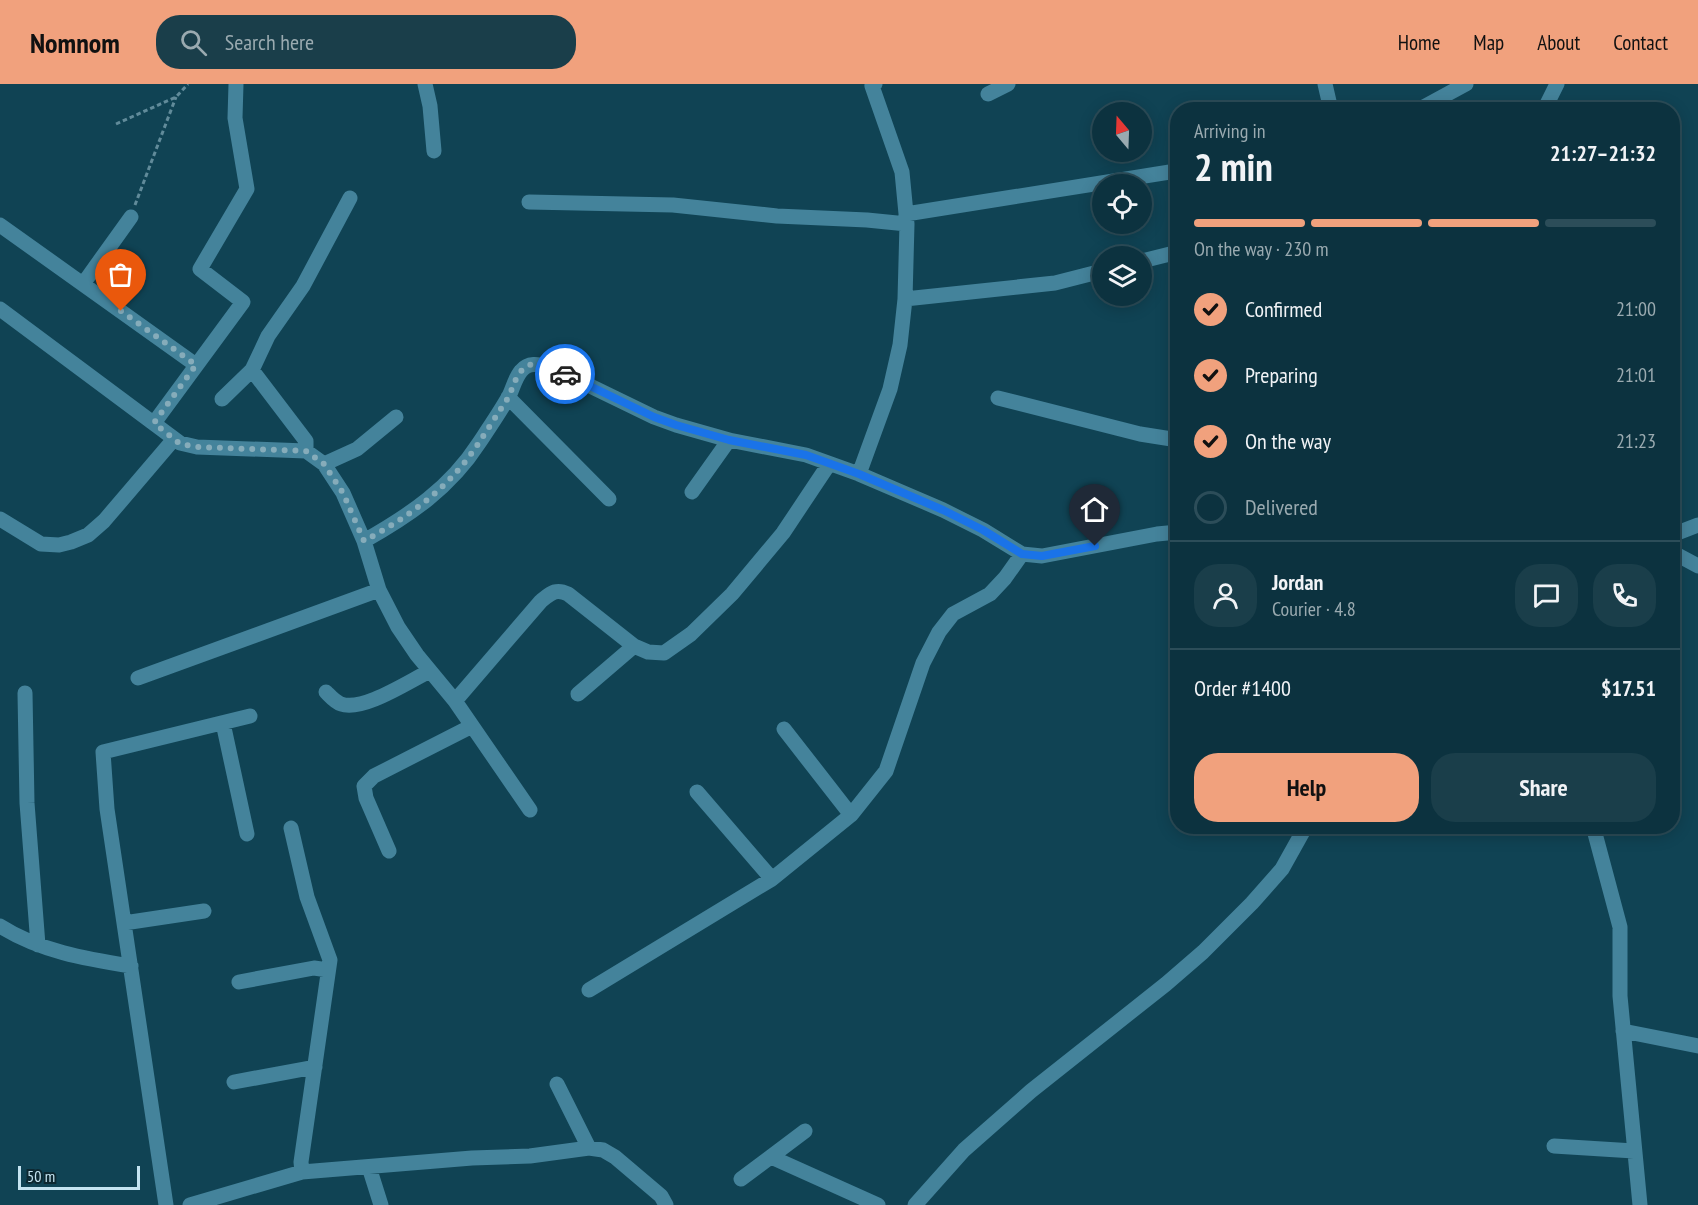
<!DOCTYPE html>
<meta charset="utf-8">
<style>
:root{--surface:#0c323f;--page:#1a3e4a;--text:#f1f3f6;--muted:#9aaab0;--line:#2c4d59;--accent:#f1a17d}
body{margin:0;font-family:"PT Sans Narrow",sans-serif;background:var(--page);color:var(--text);height:100vh;display:flex;flex-direction:column;font-size:22px;white-space:nowrap}
*{box-sizing:border-box;margin:0}
p{font-size:20px;color:var(--muted)}
.icon{flex:none;width:33px;height:33px;fill:none;stroke:currentColor;stroke-width:2;stroke-linecap:round;stroke-linejoin:round}
.map{position:relative;flex:1;overflow:hidden}
.panel{position:absolute;left:1170px;top:18px;width:510px;height:732px;display:flex;flex-direction:column;background:var(--surface);border-radius:24px;box-shadow:0 3px 15px #0003,0 0 0 2px var(--line)}
.panel>*{flex:none}
.needle{width:39px;rotate:341deg}
.controls{position:absolute;left:1092px;top:18px;display:grid;gap:12px}
.controls a{display:grid;place-items:center;width:60px;height:60px;border-radius:50%;background:var(--surface);box-shadow:0 3px 15px #0003,0 0 0 2px var(--line);font-size:30px}
.scale{position:absolute;left:18px;bottom:15px;width:122px;box-sizing:border-box;padding-left:6px;border:3px solid #c5e4f1;border-top:0;font-size:16px;line-height:21px;white-space:nowrap;color:#c5e4f1;-webkit-text-stroke:4px #0d2831;paint-order:stroke}
.pin{position:absolute;display:grid;place-items:center;width:51px;height:51px;color:#fff;margin:-62px -26px;border-radius:50% 50% 50% 0;rotate:-45deg;box-shadow:0 0 6px #0007}
.pin .icon{rotate:45deg}
.courier{position:absolute;display:grid;place-items:center;width:60px;height:60px;margin:-30px;border:4px solid #1a73e8;border-radius:50%;background:#fff;color:#222;box-shadow:0 2px 8px #0007}
.head em{font-style:normal;font-weight:600}
.head div{display:flex;flex-direction:column-reverse}
.head{display:flex;align-items:center;justify-content:space-between;height:102px;padding:0 24px}
h1{font-size:39px;font-weight:600;line-height:45px}
.bar{display:grid;grid-template-columns:repeat(4,1fr);gap:9px 6px;align-content:center;height:72px;padding:0 24px}
.bar i{height:8px;border-radius:4px;background:var(--line)}
.bar .on{background:var(--accent)}
.bar p{grid-column:span 4}
.line{display:flex;align-items:center;gap:15px;padding:0 24px;border-top:2px solid var(--line)}
.line div{flex:1}
.round{display:grid;place-items:center;flex:none;width:63px;height:63px;border-radius:24px;background:var(--page)}
ol{padding:0 24px;list-style:none}
li{display:flex;align-items:center;gap:18px;height:66px}
li p{margin-inline-start:auto}
li .icon{padding:6px;border-radius:50%;background:var(--accent);color:#111;stroke-width:4}
li:last-child{color:var(--muted)}
li i{width:33px;height:33px;border:3px solid var(--line);border-radius:50%}
.primary-button{display:flex;gap:12px;margin-top:auto;padding:12px 24px}
.primary-button a{flex:1;height:69px;border-radius:24px;background:var(--accent);color:#111;font-size:24px;font-weight:600;line-height:69px;text-align:center}
.primary-button a+a{background:var(--page);color:var(--text)}
header{display:flex;align-items:center;gap:36px;box-sizing:border-box;height:84px;padding:0 30px;background:var(--accent);color:#111}
header strong{font-size:28px}
nav{display:flex;gap:33px;margin-inline-start:auto;font-size:21px}
.search{width:420px;height:54px;background:var(--page);display:flex;align-items:center;gap:15px;box-sizing:border-box;padding:0 21px;border-radius:24px;color:var(--muted);font-size:22px}
.map>svg:first-child{display:block}
.lines{fill:none;stroke-linecap:round;stroke-linejoin:round}
.path{stroke:#618b9a;stroke-width:3;stroke-dasharray:4.5 3;stroke-linecap:butt}
.minor{stroke:#44839b;stroke-width:15}
.done{stroke:#86acba;stroke-width:6;stroke-dasharray:0 10.8}
.route{stroke:#1a73e8;stroke-width:8}
</style>
<header>
<strong>Nomnom</strong>
<div class="search"><svg class="icon" aria-label="search" viewBox="0 0 24 24"><circle cx="10" cy="10" r="6"/><path d="M15 15l6 6"/></svg>Search here</div>
<nav><a>Home</a><a>Map</a><a>About</a><a>Contact</a></nav>
</header>
<div class="map">
<svg width="1698" height="1121" viewBox="0 0 1698 1121">
<rect width="100%" height="100%" fill="#104354"/>
<g class="lines">
<path class="path" d="M116,40l60,-27 12,-13
M135,121l41,-108"/>
<path class="minor" d="M425,0l5,22 4,45
M1325,0l6,26
M988,10l20,-10
M1418,26l48,-26
M1544,26l13,-26
M529,118l144,3 104,11 90,4 40,4
M906,130l270,-43
M0,141l196,140
M1142,177l36,-9
M83,200l48,-67
M905,215l150,-16 47,-12
M0,225l180,134 17,4 109,4 18,13 19,29 21,48 15,49 19,37 19,28 38,46 75,109
M252,286l54,71v10
M508,313l101,102
M998,314l142,36 38,6
M222,315l30,-29 16,-34 35,-50 47,-88
M154,339l89,-121 -43,-33 47,-80 -12,-71 1,-34
M324,380l33,-15 39,-32
M859,390l31,-85 10,-44 5,-46 2,-75 -5,-52 -30,-86 3,-2
M692,408l37,-52
M0,435l41,25 18,1 12,-3 17,-7 16,-14 70,-82
M1672,451l26,-10
M364,457c46,-26 86,-53 115,-98 10,-15 21,-31 30,-47 4,-8 6,-18 12,-25 8,-10 20,-6 30,-4l103,50 22,8 53,15 77,15 53,19 84,36 40,20 39,24 20,2 115,-22 21,-2
M1672,468l26,14
M138,594l241,-88
M326,608c4,4 9,10 15,12 22,8 68,-23 89,-33
M25,609l2,110 11,142
M578,610l56,-48
M455,617l86,-100c10,-8 15,-13 27,-7l66,52 14,6 16,1 27,-19 41,-40 51,-61 46,-69
M223,639l24,111
M784,645l67,86
M697,708l75,87
M1593,742l27,101v69l20,209
M291,744l16,69 23,63 -29,202 1,10
M389,767l-23,-53 -2,-12 10,-10 98,-50
M124,839l80,-12
M0,842c39,25 86,33 131,40
M239,898l75,-14 14,2
M589,906l183,-111 79,-64 35,-44 37,-108 16,-31 14,-18 37,-20 15,-16 17,-24
M1623,947l75,15
M234,998l81,-15
M557,1000l32,64
M1554,1062l80,5
M771,1073l107,48
M369,1083l12,38
M741,1095l64,-48
M166,1121l-59,-396 -4,-57 147,-36
M190,1121l112,-33 170,-14 58,-2 59,-8 14,2 12,7 46,39 5,9
M915,1121l49,-55 67,-59 135,-107 37,-32 49,-49 30,-34 24,-43"/>
</g>
<g class="lines">
<path class="done" d="M121,227l75,54 -42,58 26,21 17,3 109,4 18,13 19,29 21,48c46,-25 85,-53 114,-97 10,-15 20,-31 30,-46 5,-10 8,-25 18,-31 12,-8 28,1 39,7"/>
<path class="route" d="M565,290l89,43 22,8 53,15 77,15 53,19 84,36 40,20 39,24 20,2 53,-10"/>
</g>
</svg>
<div class="controls">
<a><svg class="needle" viewBox="-14 -14 28 28"><path d="M0-13l5 13h-10z" fill="#e53935"/><path d="M0 13l5-13h-10z" fill="#9aaab0"/></svg></a>
<a><svg class="icon" aria-label="locate" viewBox="0 0 24 24"><circle cx="12" cy="12" r="6"/><path d="M12 2v4M12 18v4M2 12h4M18 12h4"/></svg></a>
<a><svg class="icon" aria-label="layers" viewBox="0 0 24 24"><path d="M12 4l9 5-9 5-9-5zM3 14l9 5 9-5"/></svg></a>
</div>
<div class="scale">50 m</div>
<div class="pin" style="left:121px;top:227px;background:#ea580c"><svg class="icon" aria-label="bag" viewBox="0 0 24 24"><path d="M5 8h14l-1 12H6zM9 8a3 3 0 0 1 6 0"/></svg></div>
<div class="pin" style="left:1095px;top:462px;background:#1f2937"><svg class="icon" aria-label="home" viewBox="0 0 24 24"><path d="M3 11l9-7 9 7M6 9v11h12V9"/></svg></div>
<div class="courier" style="left:565px;top:290px"><svg class="icon" aria-label="car" viewBox="0 0 24 24"><path d="M5 17H2v-5l4-1 3-4h7l3 4 3 1v5h-3M9 17h6M6 11h13"/><circle cx="7" cy="17" r="2"/><circle cx="17" cy="17" r="2"/></svg></div>
<section class="panel">
<div class="head"><div><h1>2 min</h1><p>Arriving in</p></div><em>21:27–21:32</em></div>
<div class="bar"><i class="on"></i><i class="on"></i><i class="on"></i><i></i><p>On the way · 230 m</p></div>
<ol>
<li><svg class="icon" aria-label="check" viewBox="0 0 24 24"><path d="M5 12l5 5 9-10"/></svg>Confirmed<p>21:00</p></li>
<li><svg class="icon" aria-label="check" viewBox="0 0 24 24"><path d="M5 12l5 5 9-10"/></svg>Preparing<p>21:01</p></li>
<li><svg class="icon" aria-label="check" viewBox="0 0 24 24"><path d="M5 12l5 5 9-10"/></svg>On the way<p>21:23</p></li>
<li><i></i>Delivered</li>
</ol>
<div class="line" style="height:108px"><a class="round"><svg class="icon" aria-label="person" viewBox="0 0 24 24"><circle cx="12" cy="8" r="4"/><path d="M4 21q1-7 8-7t8 7"/></svg></a><div><b>Jordan</b><p>Courier · 4.8</p></div><a class="round"><svg class="icon" aria-label="chat" viewBox="0 0 24 24"><path d="M4 5h16v11H9l-5 4z"/></svg></a><a class="round"><svg class="icon" aria-label="phone" viewBox="0 0 24 24"><path d="M5 4h4l2 5-3 2q2 4 5 5l2-3 5 2v4C11 20 4 13 5 4z"/></svg></a></div>
<div class="line" style="height:78px"><div>Order #1400</div><b>$17.51</b></div>
<div class="primary-button"><a>Help</a><a>Share</a></div>
</section>
</div>
